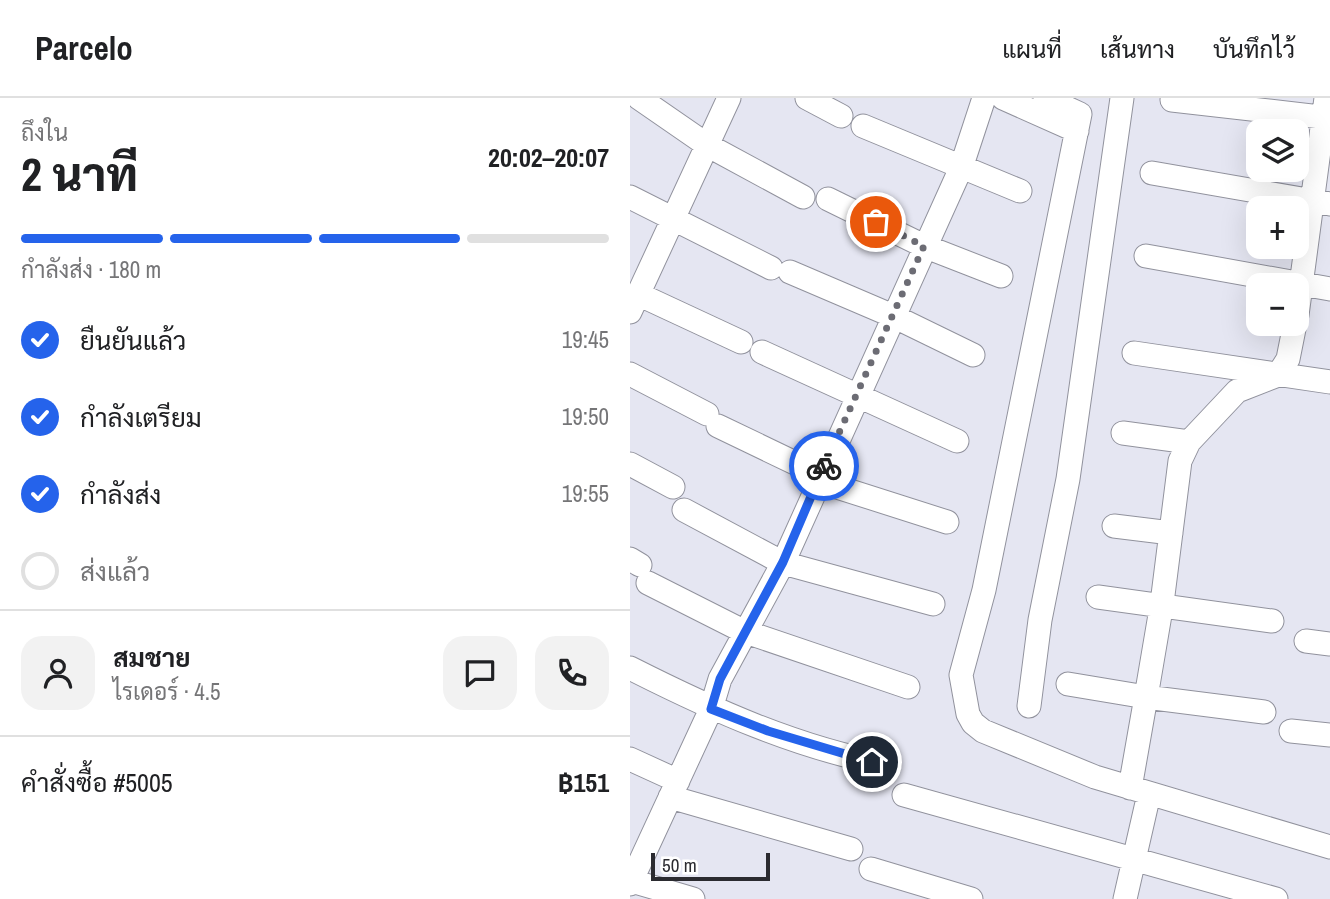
<!DOCTYPE html>
<html lang="th">
<meta charset="utf-8">
<style>
:root{--surface:#fff;--page:#f2f2f2;--text:#202124;--muted:#757577;--line:#e0e0e0;--accent:#2563eb}
body{margin:0;font-family:"Archivo Narrow",Sarabun,sans-serif;background:var(--page);color:var(--text);height:100vh;display:flex;flex-direction:column;font-size:26px;white-space:nowrap}
*{box-sizing:border-box;margin:0}
p{font-size:23px;color:var(--muted)}
.icon{flex:none;width:38px;height:38px;fill:none;stroke:currentColor;stroke-width:2;stroke-linecap:round;stroke-linejoin:round}
.map{position:relative;flex:1;overflow:hidden}
.details{display:flex;flex-direction:column;background:var(--surface);width:630px}
.details>*{flex:none}
.fabs{position:absolute;left:616px;top:21px;display:grid;gap:14px}
.fabs a{display:grid;place-items:center;width:63px;height:63px;border-radius:14px;background:var(--surface);box-shadow:0 7px 28px #0002;font-size:35px}
.scale{position:absolute;left:21px;bottom:18px;width:119px;box-sizing:border-box;padding-left:7px;border:4px solid #2b2b30;border-top:0;font-size:19px;line-height:24px;white-space:nowrap;color:#2b2b30;-webkit-text-stroke:5px #fff;paint-order:stroke}
.pin{position:absolute;display:grid;place-items:center;width:60px;height:60px;color:#fff;margin:-30px;border:4px solid #fff;border-radius:50%;box-shadow:0 2px 7px #0007}
.courier{position:absolute;display:grid;place-items:center;width:70px;height:70px;margin:-35px;border:5px solid #2563eb;border-radius:50%;background:#fff;color:#222;box-shadow:0 2px 9px #0007}
.headline em{font-style:normal;font-weight:800}
.headline div{display:flex;flex-direction:column-reverse}
.headline{display:flex;align-items:center;justify-content:space-between;height:119px;padding:0 21px}
h1{font-size:46px;font-weight:800;line-height:52px}
.bar{display:grid;grid-template-columns:repeat(4,1fr);gap:10px 7px;align-content:center;height:84px;padding:0 21px}
.bar i{height:9px;border-radius:5px;background:var(--line)}
.bar .on{background:var(--accent)}
.bar p{grid-column:span 4}
.line{display:flex;align-items:center;gap:18px;padding:0 21px;border-top:2px solid var(--line)}
.line div{flex:1}
.round{display:grid;place-items:center;flex:none;width:74px;height:74px;border-radius:21px;background:var(--page)}
ol{padding:0 21px;list-style:none}
li{display:flex;align-items:center;gap:21px;height:77px}
li p{margin-inline-start:auto}
li .icon{padding:7px;border-radius:50%;background:var(--accent);color:#fff;stroke-width:4}
li:last-child{color:var(--muted)}
li i{width:38px;height:38px;border:4px solid var(--line);border-radius:50%}
header{display:flex;align-items:center;gap:42px;box-sizing:border-box;height:98px;padding:0 35px;background:var(--surface);border-bottom:2px solid var(--line)}
header strong{font-size:33px}
nav{display:flex;gap:38px;margin-inline-start:auto;font-size:24px}
main{display:flex;flex:1;min-height:0}
.map>svg:first-child{display:block}
.lines{fill:none;stroke-linecap:round;stroke-linejoin:round}
.minor-casing{stroke:#91929d;stroke-width:25}
.minor{stroke:#fff;stroke-width:23}
.done{stroke:#6c6c74;stroke-width:7;stroke-dasharray:0 12.6}
.route{stroke:#2563eb;stroke-width:9}
</style>
<header>
<strong>Parcelo</strong>
<nav><a>แผนที่</a><a>เส้นทาง</a><a>บันทึกไว้</a></nav>
</header>
<main>
<section class="details">
<div class="headline"><div><h1>2 นาที</h1><p>ถึงใน</p></div><em>20:02–20:07</em></div>
<div class="bar"><i class="on"></i><i class="on"></i><i class="on"></i><i></i><p>กำลังส่ง · 180 m</p></div>
<ol>
<li><svg class="icon" aria-label="check" viewBox="0 0 24 24"><path d="M5 12l5 5 9-10"/></svg>ยืนยันแล้ว<p>19:45</p></li>
<li><svg class="icon" aria-label="check" viewBox="0 0 24 24"><path d="M5 12l5 5 9-10"/></svg>กำลังเตรียม<p>19:50</p></li>
<li><svg class="icon" aria-label="check" viewBox="0 0 24 24"><path d="M5 12l5 5 9-10"/></svg>กำลังส่ง<p>19:55</p></li>
<li><i></i>ส่งแล้ว</li>
</ol>
<div class="line" style="height:126px"><a class="round"><svg class="icon" aria-label="person" viewBox="0 0 24 24"><circle cx="12" cy="8" r="4"/><path d="M4 21q1-7 8-7t8 7"/></svg></a><div><b>สมชาย</b><p>ไรเดอร์ · 4.5</p></div><a class="round"><svg class="icon" aria-label="chat" viewBox="0 0 24 24"><path d="M4 5h16v11H9l-5 4z"/></svg></a><a class="round"><svg class="icon" aria-label="phone" viewBox="0 0 24 24"><path d="M5 4h4l2 5-3 2q2 4 5 5l2-3 5 2v4C11 20 4 13 5 4z"/></svg></a></div>
<div class="line" style="height:91px"><div>คำสั่งซื้อ #5005</div><b>฿151</b></div>
</section>
<div class="map">
<svg width="700" height="801" viewBox="0 0 700 801">
<rect width="100%" height="100%" fill="#e5e6f2"/>
<g class="lines">
<defs>
<path id="minor" d="M9,0l68,47 96,52
M177,0l34,18
M373,0l74,33
M415,0l35,16 -96,476 -23,85 7,39 5,9 10,8 112,46 235,70
M542,2l158,18
M233,28l157,65
M522,75l178,31
M0,99l141,71
M198,101l96,47 77,30
M516,158l184,33
M160,174l103,44 80,39
M10,197l101,47
M0,214l99,-214
M667,217l29,-217
M132,254l195,89
M504,255l196,29
M0,276l77,40
M88,328l102,49 14,11 113,36
M493,335l66,9
M0,366l43,23
M54,412l99,53 150,41
M484,428l57,7
M0,461l10,6
M18,485l95,48 165,56
M468,499l174,24
M676,543l24,3
M0,570c83,42 167,80 259,97
M438,586l78,13 16,-94 18,-142 9,-19 48,-51 41,-16 10,-16 7,-35
M399,608l11,-86 28,-141 54,-381
M661,633l39,4
M0,661l48,22
M500,690l16,-91 118,15
M274,697l372,104
M40,699l181,52
M241,771l100,30
M2,783l61,18
M0,786l81,-175 9,-30 63,-116 178,-395 23,-70
M495,801l24,-105"/>
</defs>
<use href="#minor" class="minor-casing"/>
<use href="#minor" class="minor"/>
</g>
<g class="lines">
<path class="done" d="M194,368l100,-220 -48,-24"/>
<path class="route" d="M194,368l-41,96 -63,117 -9,30 57,22 104,31"/>
</g>
</svg>
<div class="fabs">
<a><svg class="icon" aria-label="layers" viewBox="0 0 24 24"><path d="M12 4l9 5-9 5-9-5zM3 14l9 5 9-5"/></svg></a>
<a>+</a>
<a>−</a>
</div>
<div class="scale">50 m</div>
<div class="pin" style="left:246px;top:124px;background:#ea580c"><svg class="icon" aria-label="bag" viewBox="0 0 24 24"><path d="M5 8h14l-1 12H6zM9 8a3 3 0 0 1 6 0"/></svg></div>
<div class="pin" style="left:242px;top:664px;background:#1f2937"><svg class="icon" aria-label="home" viewBox="0 0 24 24"><path d="M3 11l9-7 9 7M6 9v11h12V9"/></svg></div>
<div class="courier" style="left:194px;top:368px"><svg class="icon" aria-label="bike" viewBox="0 0 24 24"><circle cx="6" cy="16" r="4"/><circle cx="18" cy="16" r="4"/><path d="M6 16l4-8h5l3 8M10 8l3 8H6M13 5h3"/></svg></div>
</div>
</main>
